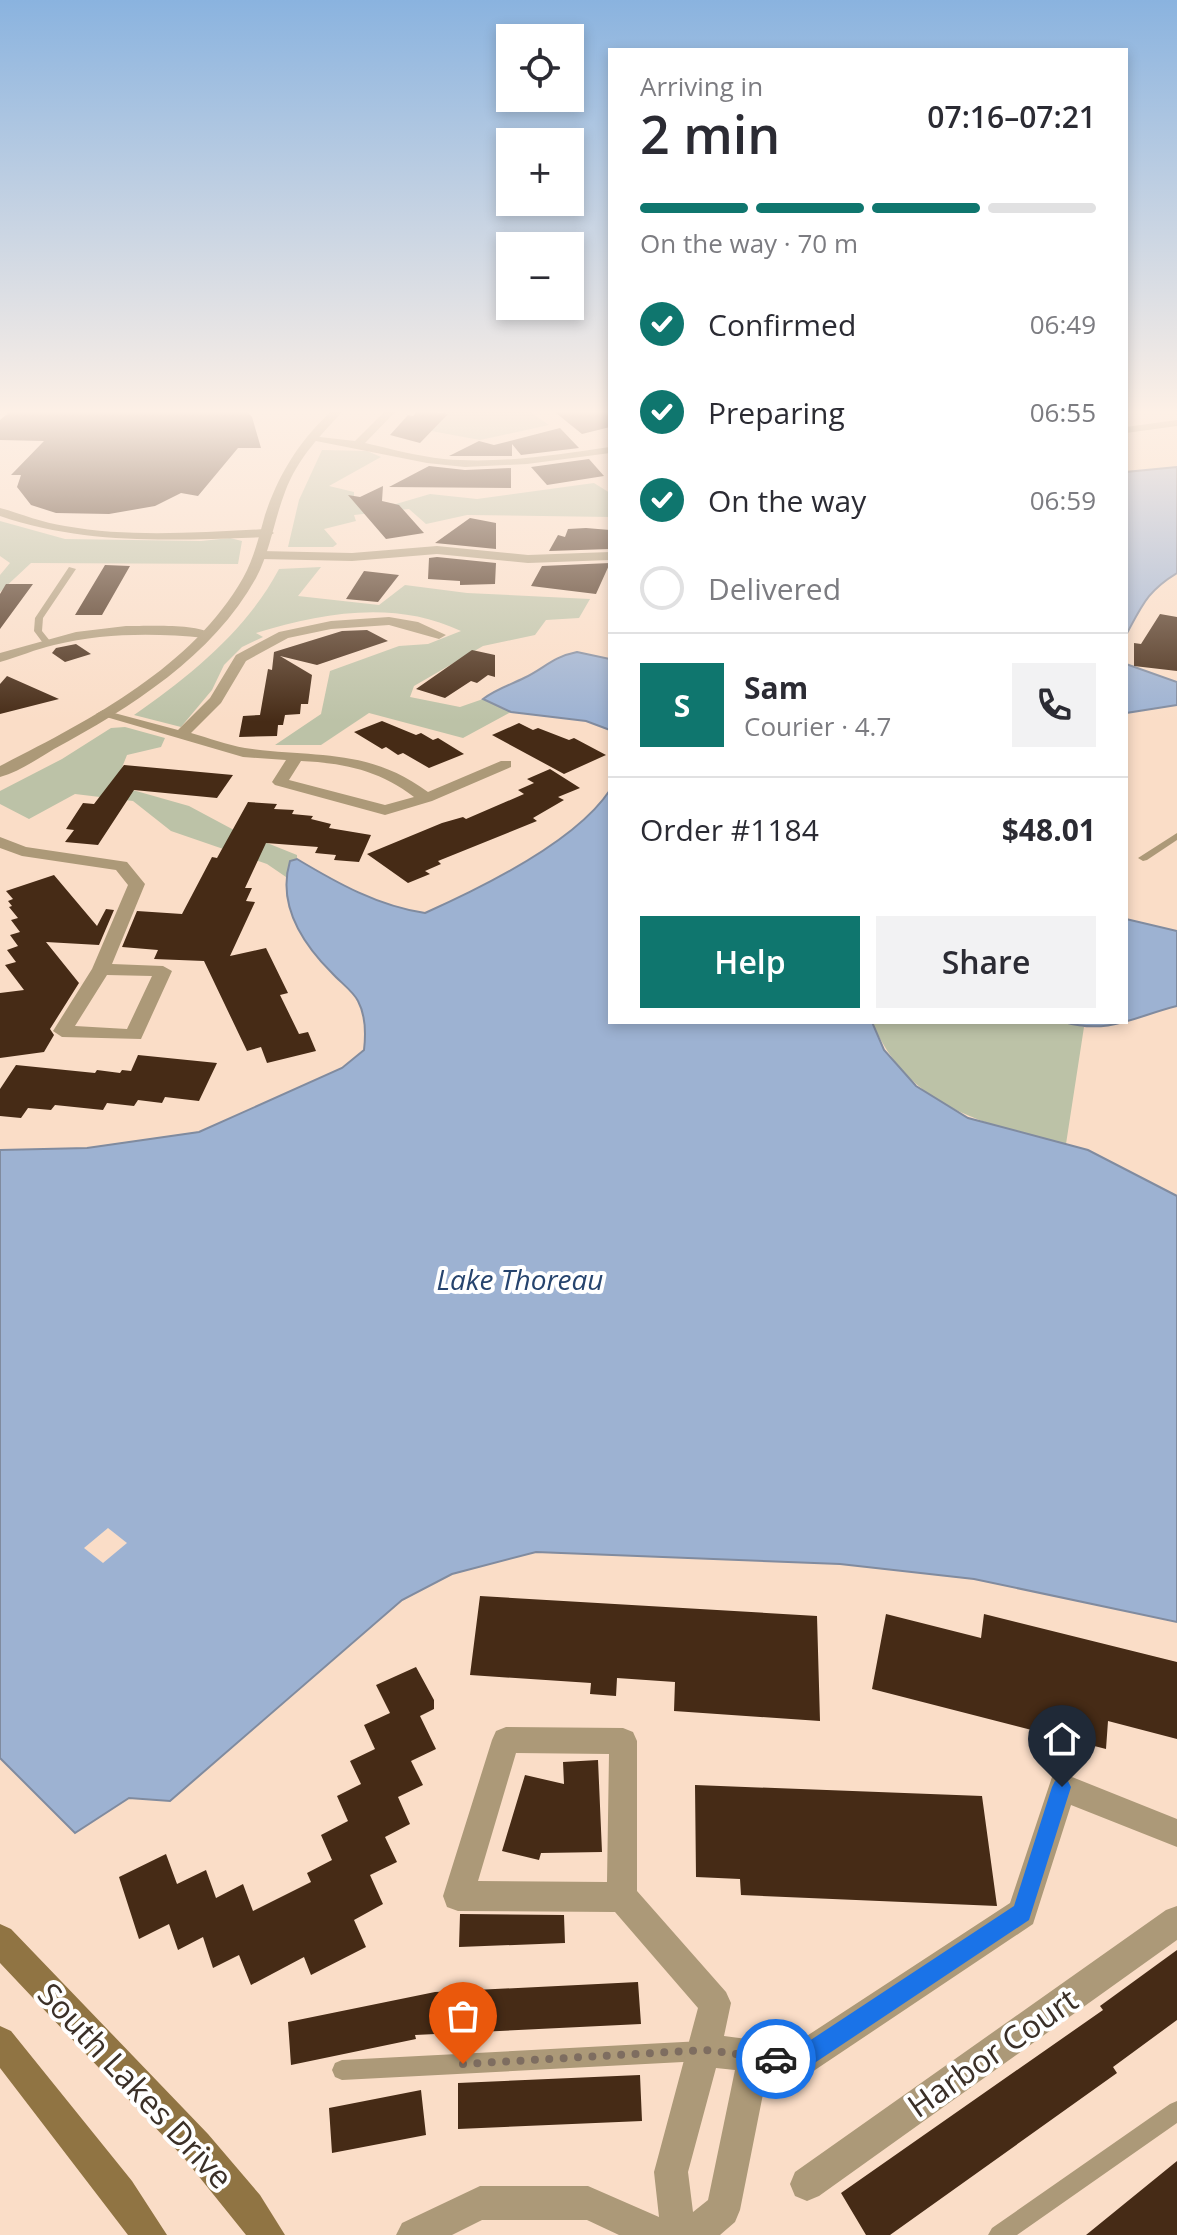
<!DOCTYPE html>
<meta charset="utf-8">
<style>
:root{--surface:#fff;--page:#f2f2f3;--text:#2b2b33;--muted:#7c7c81;--line:#e1e1e2;--accent:#0f766e}
body{margin:0;font-family:"Open Sans",sans-serif;background:var(--page);color:var(--text);height:100vh;display:flex;flex-direction:column;font-size:30px;white-space:nowrap}
*{box-sizing:border-box;margin:0}
p{font-size:26px;color:var(--muted)}
.icon{flex:none;width:44px;height:44px;fill:none;stroke:currentColor;stroke-width:2;stroke-linecap:round;stroke-linejoin:round}
.map{position:relative;flex:1;overflow:hidden}
.details{position:absolute;left:608px;top:48px;width:520px;height:976px;display:flex;flex-direction:column;background:var(--surface);border-radius:0px;box-shadow:0 4px 12px #0003}
.details>*{flex:none}
.controls{position:absolute;left:496px;top:24px;display:grid;gap:16px}
.controls a{display:grid;place-items:center;width:88px;height:88px;border-radius:0px;background:var(--surface);box-shadow:0 4px 12px #0003;font-size:40px}
.pin{position:absolute;display:grid;place-items:center;width:68px;height:68px;color:#fff;margin:-82px -34px;border-radius:50% 50% 50% 0;rotate:-45deg;box-shadow:0 0 8px #0007}
.pin .icon{rotate:45deg}
.courier{position:absolute;display:grid;place-items:center;width:80px;height:80px;margin:-40px;border:6px solid #1a73e8;border-radius:50%;background:#fff;color:#222;box-shadow:0 2px 10px #0007}
.overview em{font-style:normal;font-weight:600}
.overview div{display:flex;flex-direction:column-reverse}
.overview{display:flex;align-items:center;justify-content:space-between;height:136px;padding:0 32px}
h1{font-size:52px;font-weight:600;line-height:60px}
.bar{display:grid;grid-template-columns:repeat(4,1fr);gap:12px 8px;align-content:center;height:96px;padding:0 32px}
.bar i{height:10px;border-radius:6px;background:var(--line)}
.bar .on{background:var(--accent)}
.bar p{grid-column:span 4}
.line{display:flex;align-items:center;gap:20px;padding:0 32px;border-top:2px solid var(--line)}
.line div{flex:1}
.round{display:grid;place-items:center;flex:none;width:84px;height:84px;border-radius:0px;background:var(--page)}
ol{padding:0 32px;list-style:none}
li{display:flex;align-items:center;gap:24px;height:88px}
li p{margin-inline-start:auto}
li .icon{padding:8px;border-radius:50%;background:var(--accent);color:#fff;stroke-width:4}
li:last-child{color:var(--muted)}
li i{width:44px;height:44px;border:4px solid var(--line);border-radius:50%}
.action{display:flex;gap:16px;margin-top:auto;padding:16px 32px}
.action a{flex:1;height:92px;border-radius:0px;background:var(--accent);color:#fff;font-size:32px;font-weight:600;line-height:92px;text-align:center}
.action a+a{background:var(--page);color:var(--text)}
.map>svg:first-child{display:block}
.green{fill:#bcc2a7}
.water{fill:#9db2d2;stroke:#808b9f;stroke-width:2}
.pier{fill:#faddc7}
.building{fill:#462b16}
.lines{fill:none;stroke-linecap:round;stroke-linejoin:round}
.service{fill:#ac9978;fill-rule:evenodd}
.minor{fill:#ac9978;fill-rule:evenodd}
.tertiary{fill:#ac9978;fill-rule:evenodd}
.secondary{fill:#907443;fill-rule:evenodd}
.route{fill:#1a73e8}
.done{stroke:#7e6d60;stroke-width:8;stroke-dasharray:0 14.4}
.labels{text-anchor:middle;dominant-baseline:central;stroke-width:8;stroke-linejoin:round;paint-order:stroke}
.water-label{font-size:28px;font-style:italic;fill:#26446e;stroke:#fff}
.near-street-label{font-size:32px;fill:#3b3028;stroke:#fff}
</style>
<div class="map">
<svg width="1177" height="2235" viewBox="0 0 1177 2235">
<rect width="100%" height="100%" fill="#faddc7"/>
<path class="green" d="M446,409h80l23,16 -69,15 -54,-10z
M322,450l45,1 14,6 -52,29 25,6v5l42,7 34,-10 47,5 117,-16 16,10v24l-143,-2 -41,9 -17,-15 -55,6 2,6 -32,8 13,15 -4,3h-45l11,-47z
M0,521l65,18 136,2 29,-3 12,3 -4,23 -207,-1 -31,29v-17l10,-12 -10,-7z
M321,567l-23,29 81,9 26,-20 62,8 123,6 -11,19 -33,2 -11,15 -52,11 -69,40 -4,11 50,10 23,-8 28,13 -48,26 -94,-25 -48,32h-46l46,-31 9,-43 69,-25 29,-2 33,-13c-65,-31 -137,-19 -205,2l7,4 -21,10 -18,18 -12,25 -31,37 -47,-12c56,-39 113,-85 145,-146z
M125,727l40,11 -4,9 -34,8 -12,30 74,21 43,23 65,26v4l-7,3 -4,15 -19,-13 -96,-33 -38,-30 -58,-7 -46,25 -29,-15v-13l62,-32 49,-31z
M872,1022h192l20,5 -18,117c-83,-20 -157,-36 -194,-122z"/>
<path class="water" d="M1177,467v106c-30,18 -35,33 -51,62v-163z
M577,652l33,7v71l-24,-9 -75,-9 -28,-13c13,-10 27,-14 41,-21 21,-10 28,-21 53,-26z
M1126,664l51,18v23l-51,8z
M610,790v232h262l12,28 32,36 52,32 120,32 89,46v426l-203,-43 -134,-15 -304,-12 -84,22 -50,26 -232,201 -41,-3 -54,35 -75,-75v-608l87,-2 112,-16 143,-64 22,-18c2,-17 2,-34 -6,-49 -5,-10 -18,-19 -26,-28 -30,-30 -55,-69 -42,-112l7,-2c40,24 81,47 128,54 56,-25 151,-71 185,-123z
M1126,919l51,12v75c-41,10 -68,29 -113,16h62z"/>
<path class="pier" d="M108,1528l19,15 -24,20 -19,-15z"/>
<path class="building" d="M13,409h232l7,8 9,31h-23l-40,48 -17,-3 -26,13 -46,8 -53,-1 -25,-8 -14,-18 4,-12h-10l33,-34 -44,-1v-20z
M551,409h59v18l-28,7z
M418,411l30,3 -28,29 -30,-8 18,-20 5,1z
M560,428l19,20 -58,7 -9,-11v12h-63l30,-15 15,4z
M589,459l15,17 -57,9 -16,-18z
M429,466l36,4 46,-2v20l-122,-1z
M383,486l-1,15 17,4 25,28 -38,6 -38,-44 12,2z
M470,518l26,5v26l-61,-6z
M586,528l24,2v19l-61,2 9,-16 7,2 3,-8z
M437,557l59,6 -1,21 -35,1v-4l-32,-2 1,-21z
M610,563l-14,31 -65,-8 11,-20z
M105,565l25,1 -28,49h-27z
M364,571l35,4 -21,27 -32,-3z
M6,584h27l-33,45v-35z
M1160,614l17,3v54l-43,-5v-23l7,1z
M367,630l21,11 -71,24 -37,-9 32,19 -4,29h-7l-1,10 -15,1 -2,10h-5l-1,11 -38,1 4,-21 17,-1 8,-46 4,1 2,-18 68,-21z
M76,644l15,10 -26,8 -13,-9 4,-5z
M472,650l23,5v22l-7,-2 -11,8 -6,-2 -26,17 -29,-9z
M7,676l52,23 -59,15v-30z
M382,721l34,14 5,-2 12,7 5,-2 26,16 -35,14 -26,-15 -5,2 -12,-8 -4,2 -28,-17z
M519,723l14,7 5,-2 31,12 5,-2 32,17 -42,19 -72,-39z
M124,765l109,10 -16,23 -83,-8 -36,55 -33,-3 9,-12 -8,-1 17,-26 11,1z
M550,769l30,19 -22,9 6,3 -31,18 4,3 -99,40 3,3 -16,7 5,3 -22,9 -41,-29 75,-31 21,-6 3,2 58,-25 -6,-4 16,-7 -7,-4z
M248,802l29,2 -3,5 20,1 -2,4 21,2 -2,3 20,5 -2,4 42,7 -12,27 -25,-2 2,-5 -21,-2 3,-6 -52,-4 -21,45h7l-6,13 9,1 -25,54 36,-8 22,45 -8,2 19,39 9,-2 8,19 -49,12 -6,-16 -14,4 -43,-90 -50,-2 4,-9 -36,-3 15,-36 45,3 30,-57 5,1z
M54,875l43,51 9,-17 8,1 -15,35 -53,-3 33,41 -29,46 4,6 -10,17 -44,6v-65l24,-3 -19,-25 11,-3 -9,-12 11,-4 -8,-11 10,-3 -9,-12 7,-2 -9,-11 3,-1 -4,-5 5,-2 -7,-8z
M138,1055l79,8 -18,38 -34,-4 -3,6 -24,-3 -4,6 -27,-3 -4,7 -48,-5 -4,5 -23,-2 -7,10 -21,-2v-27l16,-24 79,8 2,-3 23,3 2,-3 9,1z
M480,1596l337,20 3,105 -146,-10 1,-29 -58,-4 -1,18 -26,-2 1,-11 -121,-8z
M886,1614l95,24 3,-24 193,48v77l-69,-18 -2,28 -234,-60z
M416,1667l18,33v9l-14,7 16,33 -25,12 12,24 -25,12 12,27 -25,13 12,25 -27,13 13,29 -29,16 12,27 -55,28 -7,-18 -53,28 -12,-30 -26,13 -10,-31 -25,13 -9,-26 -30,15 -20,-62 47,-23 11,30 29,-14 10,28 27,-14 10,27 58,-29 -4,-9 25,-13 -11,-25 27,-14 -11,-25 24,-12 -11,-23 25,-12 -11,-24 26,-12 -14,-28z
M598,1760l4,92 -61,1 -2,7 -37,-9 23,-76 39,9 -1,-22z
M695,1785l287,11 15,110 -256,-11 -1,-16 -44,-2z
M460,1914l104,1 1,28 -106,4z
M1177,1950v70l-64,47 4,6 -227,162h-24l-25,-42 262,-183 -3,-4z
M638,1982l3,42 -226,11 1,4 -125,26 -3,-43 147,-30z
M640,2075l2,46 -184,8v-46z
M421,2090l5,45 -94,18 -3,-45z
M1177,2161v74h-91z"/>
<g class="lines">
<path class="service" d="M69,567l7,2 -33,49 -1,13 8,10 -7,2 -9,-12 1,-13z
M1177,833v7l-30,20 -4,1 -5,-3z
M702,2041l7,3 3,7 -3,7 -7,3 -360,19 -7,-3 -3,-7 3,-7 7,-3z
M1177,2101v22l-160,112h-29l4,-7 178,-124z"/>
<path class="minor" d="M387,409h11l-33,34c26,6 52,13 79,16 55,5 111,-4 166,-12v6l-83,11 -62,3 -38,-4 -121,-24 5,-3 44,5z
M1177,420v6l-51,7v-6z
M0,508c22,6 43,15 65,18 67,12 136,6 203,3l6,4 -6,4c-91,3 -180,9 -268,-21z
M437,546l91,9 82,-3v8l-82,3 -91,-9 -85,7 -91,-2 -6,-4 6,-4 91,2z
M389,617l29,5 28,13 -7,4 -50,-14 -58,4 -43,9 -42,23 -25,42 -30,30c18,5 36,12 54,15 69,10 122,-1 183,44l73,-31h10v6l-79,34 -47,14 -110,-30 -3,-3 14,-22 -43,-3 -147,-43 7,-4 75,20 32,-32 26,-43 43,-23 52,-11zM301,761c42,2 78,9 113,36l-29,8 -96,-25z
M126,626c21,0 70,-3 86,8l-7,4c-51,-5 -101,-5 -151,7 -18,4 -36,12 -54,17v-9l76,-21z
M0,837l26,10 101,15 18,22 -33,80 51,2 9,5 -31,68 -79,-2 -9,-6 39,-62 36,-84 -12,-15 -94,-14 -22,-8zM107,975l45,1 -25,53 -52,-3z
M506,1727l117,1 10,4 4,9v150l89,101 5,11 -7,33 69,9 217,-142 42,-126 10,-4 115,46v28l-106,-42 -38,119 -224,150 -12,4 -30,-4 -27,136 -5,12 -15,13h-101l-32,-15h-105l-30,15h-56l6,-12 78,-37h108l71,31 -5,-45 44,-164 -83,-96 -157,-1 -11,-4 -4,-11 49,-156 4,-9zM516,1753l93,1 -2,128 -129,-1zM716,2068l19,2 -27,130 -15,12 -5,-40z
M1177,1906v34l-358,256 -12,5 -12,-5 -5,-12 5,-12 371,-262z"/>
<path class="tertiary" d="M334,409h11c-24,26 -47,48 -60,83 -11,28 -15,60 -29,86 -43,78 -126,130 -202,171 -17,10 -35,23 -54,28v-11c88,-45 192,-98 243,-188 11,-19 16,-42 22,-63 14,-42 36,-77 69,-106z"/>
<path class="secondary" d="M0,1924l11,5 197,205 52,61 25,40h-39l-62,-77 -184,-195z
M0,2026l11,5 121,150 35,54h-39l-128,-167z"/>
</g>
<linearGradient id="sky" x2="0" y2="1"><stop stop-color="#8ab3df"/><stop offset="0.57" stop-color="#fdf0e6"/><stop offset="1" stop-color="#fdf0e6" stop-opacity="0"/></linearGradient>
<rect width="1177" height="722" fill="url(#sky)"/>
<path class="route" d="M1062,1778l6,3 3,6 -42,133 -225,150 -7,3 -28,-6 -3,-8 3,-7 7,-3 18,2 220,-145 38,-119 3,-6z"/>
<g class="lines">
<path class="done" d="M463,2064l242,-14 71,9"/>
</g>
<g class="labels">
<g class="water-label">
<text x="520" y="1279">Lake Thoreau</text>
</g>
<g class="near-street-label">
<text transform="translate(992 2052) rotate(-35)">Harbor Court</text>
<text transform="translate(136 2085) rotate(47)">South Lakes Drive</text>
</g>
</g>
</svg>
<div class="controls">
<a><svg class="icon" aria-label="locate" viewBox="0 0 24 24"><circle cx="12" cy="12" r="6"/><path d="M12 2v4M12 18v4M2 12h4M18 12h4"/></svg></a>
<a>+</a>
<a>−</a>
</div>
<div class="pin" style="left:463px;top:2064px;background:#ea580c"><svg class="icon" aria-label="bag" viewBox="0 0 24 24"><path d="M5 8h14l-1 12H6zM9 8a3 3 0 0 1 6 0"/></svg></div>
<div class="pin" style="left:1062px;top:1787px;background:#1f2937"><svg class="icon" aria-label="home" viewBox="0 0 24 24"><path d="M3 11l9-7 9 7M6 9v11h12V9"/></svg></div>
<div class="courier" style="left:776px;top:2059px"><svg class="icon" aria-label="car" viewBox="0 0 24 24"><path d="M5 17H2v-5l4-1 3-4h7l3 4 3 1v5h-3M9 17h6M6 11h13"/><circle cx="7" cy="17" r="2"/><circle cx="17" cy="17" r="2"/></svg></div>
<section class="details">
<div class="overview"><div><h1>2 min</h1><p>Arriving in</p></div><em>07:16–07:21</em></div>
<div class="bar"><i class="on"></i><i class="on"></i><i class="on"></i><i></i><p>On the way · 70 m</p></div>
<ol>
<li><svg class="icon" aria-label="check" viewBox="0 0 24 24"><path d="M5 12l5 5 9-10"/></svg>Confirmed<p>06:49</p></li>
<li><svg class="icon" aria-label="check" viewBox="0 0 24 24"><path d="M5 12l5 5 9-10"/></svg>Preparing<p>06:55</p></li>
<li><svg class="icon" aria-label="check" viewBox="0 0 24 24"><path d="M5 12l5 5 9-10"/></svg>On the way<p>06:59</p></li>
<li><i></i>Delivered</li>
</ol>
<div class="line" style="height:144px"><b class="round" style="background:var(--accent);color:#fff">S</b><div><b>Sam</b><p>Courier · 4.7</p></div><a class="round"><svg class="icon" aria-label="phone" viewBox="0 0 24 24"><path d="M5 4h4l2 5-3 2q2 4 5 5l2-3 5 2v4C11 20 4 13 5 4z"/></svg></a></div>
<div class="line" style="height:104px"><div>Order #1184</div><b>$48.01</b></div>
<div class="action"><a>Help</a><a>Share</a></div>
</section>
</div>
